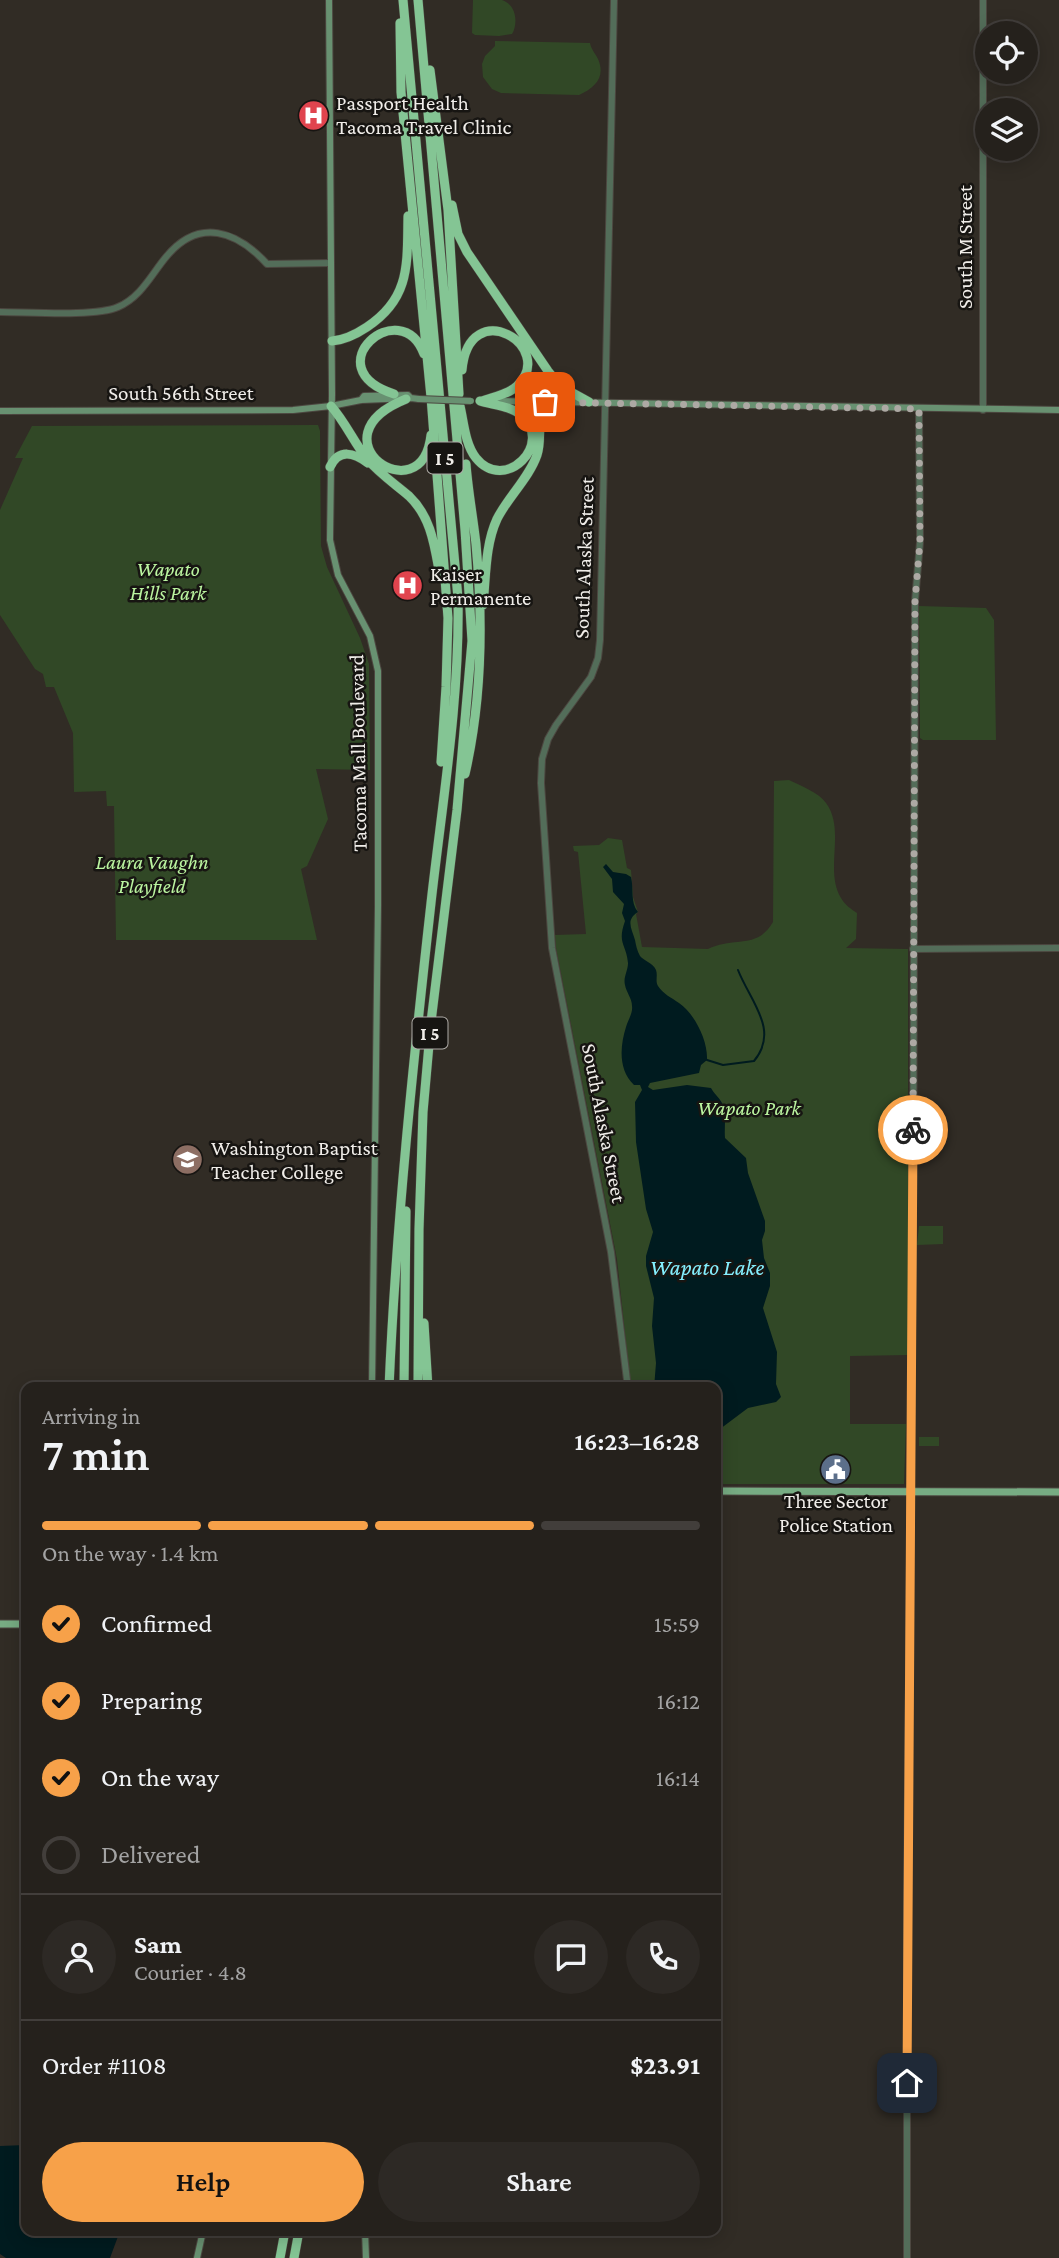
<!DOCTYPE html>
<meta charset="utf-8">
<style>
:root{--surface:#25211c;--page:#2d2925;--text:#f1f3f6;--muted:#a3a3a3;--line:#423e3b;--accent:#f7a149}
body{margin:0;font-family:"Crimson Pro",serif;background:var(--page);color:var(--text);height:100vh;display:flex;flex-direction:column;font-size:26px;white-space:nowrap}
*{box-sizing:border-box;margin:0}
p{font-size:23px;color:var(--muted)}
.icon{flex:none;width:38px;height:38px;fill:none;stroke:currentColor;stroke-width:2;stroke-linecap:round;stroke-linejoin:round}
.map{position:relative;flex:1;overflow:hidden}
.panel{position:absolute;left:21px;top:1382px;width:700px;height:854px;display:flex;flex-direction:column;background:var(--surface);border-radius:14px;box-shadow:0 4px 18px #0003,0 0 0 2px var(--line)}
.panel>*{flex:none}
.fabs{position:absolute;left:975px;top:21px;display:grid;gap:14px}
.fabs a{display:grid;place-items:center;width:63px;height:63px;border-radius:50%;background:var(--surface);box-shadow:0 4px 18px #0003,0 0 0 2px var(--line);font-size:35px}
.pin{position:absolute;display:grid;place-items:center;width:60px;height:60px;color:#fff;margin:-30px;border-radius:14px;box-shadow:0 4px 10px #0006}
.courier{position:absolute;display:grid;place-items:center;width:70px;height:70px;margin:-35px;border:5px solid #f7a149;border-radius:50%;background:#fff;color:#222;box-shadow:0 2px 9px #0007}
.head em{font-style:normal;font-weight:600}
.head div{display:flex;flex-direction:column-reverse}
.head{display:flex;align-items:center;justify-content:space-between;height:119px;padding:0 21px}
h1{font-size:46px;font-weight:600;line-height:52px}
.bar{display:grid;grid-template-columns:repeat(4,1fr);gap:10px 7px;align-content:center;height:84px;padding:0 21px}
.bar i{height:9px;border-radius:5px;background:var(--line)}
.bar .selected{background:var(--accent)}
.bar p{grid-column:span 4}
.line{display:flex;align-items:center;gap:18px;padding:0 21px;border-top:2px solid var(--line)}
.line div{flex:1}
.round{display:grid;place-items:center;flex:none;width:74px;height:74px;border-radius:37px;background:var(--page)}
ol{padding:0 21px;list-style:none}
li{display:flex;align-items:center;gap:21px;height:77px}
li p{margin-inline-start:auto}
li .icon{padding:7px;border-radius:50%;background:var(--accent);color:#111;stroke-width:4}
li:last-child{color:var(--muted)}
li i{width:38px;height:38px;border:4px solid var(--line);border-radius:50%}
.button{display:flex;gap:14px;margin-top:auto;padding:14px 21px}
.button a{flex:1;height:80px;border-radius:42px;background:var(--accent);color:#111;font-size:28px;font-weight:600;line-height:80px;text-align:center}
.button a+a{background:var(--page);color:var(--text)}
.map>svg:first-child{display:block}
.green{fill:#314826}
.water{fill:#001b1f}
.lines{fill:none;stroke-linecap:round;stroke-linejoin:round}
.stream{stroke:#001b1f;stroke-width:2}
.tertiary-casing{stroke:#4c4740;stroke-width:8}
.secondary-casing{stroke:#4c4740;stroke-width:8}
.primary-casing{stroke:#4c4740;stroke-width:9}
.motorway-casing{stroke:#4c4740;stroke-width:10}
.tertiary{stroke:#536d59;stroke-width:6}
.secondary{stroke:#689171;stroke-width:6}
.primary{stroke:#77ac83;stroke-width:7}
.motorway{stroke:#84c594;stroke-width:9}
.secondary-bridge-casing{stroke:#4c4740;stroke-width:8;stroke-linecap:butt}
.secondary-bridge{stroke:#689171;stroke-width:6}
.done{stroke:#ada9a4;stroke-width:7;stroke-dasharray:0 12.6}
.route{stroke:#f7a149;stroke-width:9}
.labels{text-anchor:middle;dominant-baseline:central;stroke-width:5;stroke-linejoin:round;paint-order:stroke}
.shield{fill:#171512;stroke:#afaca8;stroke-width:2}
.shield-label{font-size:19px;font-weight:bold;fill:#f0ede9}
.poi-label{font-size:21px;fill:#f0ede9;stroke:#171512;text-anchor:start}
.street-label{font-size:21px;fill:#f0ede9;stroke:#171512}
.park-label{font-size:21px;font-style:italic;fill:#bbf5a0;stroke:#171512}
.water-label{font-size:23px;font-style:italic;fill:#84effe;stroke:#171512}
</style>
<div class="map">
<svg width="1059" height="2258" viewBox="0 0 1059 2258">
<rect width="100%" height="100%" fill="#312c25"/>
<path class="green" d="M473,0c9,0 22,0 29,0 15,5 16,24 10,34l-13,2 -24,-1 -3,-2z
M495,41l95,2c1,6 5,10 8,16 8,18 -3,29 -19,36l-78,-2 -9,-4 -9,-12 -1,-13 3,-8 10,-10z
M318,425l2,6 1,115 6,21 33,71 9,26 1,106 -54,-1 12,50 -21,47 -6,3 16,71h-201l-2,-134h-7l-1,-15 -32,1 -1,-59 -19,-46h-8l-3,-13 -8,-5 -35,-54v-105l23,-52h-8l17,-32z
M919,606l67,2 8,12 2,120h-73l-3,-2z
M789,780c12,6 29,12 37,23 20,27 -2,67 15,95 4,7 10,11 16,15l-1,26 -10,9 62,1v406l-58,1v68h56l-2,60h-188v-96h-85l-14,-129 -61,-311 -1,-13 31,-1 -8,-82 -4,-1 -1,-5 26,-1 9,-7 14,2 5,28 4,2 2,27 5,15 -2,2 6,33 66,2c25,-13 49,1 65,-27l1,-141z
M919,1226h24v18l-26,1z
M919,1437h20v9h-20z"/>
<path class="water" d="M606,864l7,8 13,2 5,3c3,13 -1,25 7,35 -13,8 -6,17 -3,28 1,5 2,11 5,16 4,5 13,7 16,14 2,6 -1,11 2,16 5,8 14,12 21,17 16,11 29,38 28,57l-6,5 -2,8 -49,10 -2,4 5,3 34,-5 24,3c3,6 8,9 11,15 5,9 2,25 3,35l21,20 2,15 17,48v10l-3,9 2,18 6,15v13l-7,22 14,44 -1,32 5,13 -5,5 -28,6 -32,24v-44h-62l2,-25 -4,-37 2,-28 -8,-32v-10l7,-24 -7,-23 -10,-67 -1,-40 7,-12 -2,-5h-6c-16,-15 -14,-39 -8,-58 2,-7 7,-14 6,-21 0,-8 -6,-14 -7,-21 -2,-8 3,-14 3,-22 -2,-20 -11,-19 -3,-42l-3,-8 2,-9 -11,-12 -1,-13 -9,-12z
M26,2145v86h94l-10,27h-104l-6,-4v-108z"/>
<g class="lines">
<path class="stream" d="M707,1060l16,5 31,-4c26,-31 -4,-60 -16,-91"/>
<defs>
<path id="tertiary" d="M614,0l-14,640 -2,18 -7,19 -35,48 -8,14 -6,20 -1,24 11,165 59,304 17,136
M983,0v410
M0,312c29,0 95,5 118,-5 23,-10 33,-32 48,-50 33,-40 71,-26 101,7l64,-1
M913,949l146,-1
M907,2258v-356l6,-682 2,-619 5,-59 -1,-133"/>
<path id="secondary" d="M329,0l3,394 -2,146 8,35 32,61 8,35v235l-6,482
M361,400l3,-4 44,-1 3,3 8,1
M494,401l565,9
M0,411l293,-1 38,-4 30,-6 50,-2
M365,2231l1,27
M197,2258l6,-27"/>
<path id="primary" d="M716,1491l343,1
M0,1624h26"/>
<path id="motorway" d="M400,23l1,69 30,305 17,221 -2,69 -5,75
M430,70l18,140 11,184
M452,205l6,29 9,18 81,119 12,15 29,16
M332,341c13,-1 23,-6 35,-14 44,-29 40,-64 41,-111
M462,370c7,-77 96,-23 55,16 -8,8 -24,11 -35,15
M394,394c-81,-26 7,-102 30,-40
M406,399c-97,39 16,117 25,36
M331,406c15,17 23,37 37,54 12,14 27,24 41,36 21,20 25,46 30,74
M460,406c4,17 5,38 16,52 29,36 79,-15 45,-43 -10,-9 -28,-10 -41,-14
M330,467c9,-19 24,-14 38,-4
M483,605c3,-28 2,-60 14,-86 11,-22 32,-41 40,-64 5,-14 0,-29 6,-43l21,-10
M465,774c17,-74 18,-155 11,-230 -3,-27 -8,-53 -10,-80
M424,1323l4,65
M389,1388c7,-162 24,-324 42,-485 11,-99 29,-204 27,-305l-55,-598
M404,1388l2,-177
M418,1388l1,-159 4,-117 8,-90 26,-212 15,-169 -7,-111 -47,-530
M280,2258l5,-27
M294,2258l5,-27"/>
</defs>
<use href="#tertiary" class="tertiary-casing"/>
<use href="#secondary" class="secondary-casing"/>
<use href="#primary" class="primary-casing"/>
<use href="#motorway" class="motorway-casing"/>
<use href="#tertiary" class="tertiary"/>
<use href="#secondary" class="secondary"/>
<use href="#primary" class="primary"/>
<use href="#motorway" class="motorway"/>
<defs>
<path id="secondary-bridge" d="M419,399l52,2"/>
</defs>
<use href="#secondary-bridge" class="secondary-bridge-casing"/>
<use href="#secondary-bridge" class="secondary-bridge"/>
</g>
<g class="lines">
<path class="done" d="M545,402l374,7 1,133 -5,59 -2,529"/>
<path class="route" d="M907,2083l6,-953"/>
</g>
<defs>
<symbol id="hospital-disc" viewBox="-11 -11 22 22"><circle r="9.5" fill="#e0444e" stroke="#171512"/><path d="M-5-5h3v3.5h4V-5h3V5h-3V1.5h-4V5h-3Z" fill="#fff"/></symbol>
<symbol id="university-disc" viewBox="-11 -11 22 22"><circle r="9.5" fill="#8d6e63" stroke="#171512"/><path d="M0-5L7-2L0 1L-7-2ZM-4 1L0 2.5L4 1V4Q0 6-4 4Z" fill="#fff"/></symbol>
<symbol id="civic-disc" viewBox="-11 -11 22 22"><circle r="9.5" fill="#5c6f8a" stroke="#171512"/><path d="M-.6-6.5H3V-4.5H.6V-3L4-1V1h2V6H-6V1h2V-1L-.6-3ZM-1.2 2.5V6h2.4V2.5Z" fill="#fff"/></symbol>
</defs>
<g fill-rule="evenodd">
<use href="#hospital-disc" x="296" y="98" width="35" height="35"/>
<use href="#hospital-disc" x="390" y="568" width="35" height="35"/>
<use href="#university-disc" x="170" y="1142" width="35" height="35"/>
<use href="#civic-disc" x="818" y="1452" width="35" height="35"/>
</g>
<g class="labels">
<g class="shield">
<rect x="427.5" y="442.5" width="35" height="31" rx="5"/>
<rect x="412.5" y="1017.5" width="35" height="31" rx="5"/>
</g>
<g class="shield-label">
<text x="445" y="458">I 5</text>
<text x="430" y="1033">I 5</text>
</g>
<g class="poi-label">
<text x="336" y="103">Passport Health<tspan x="336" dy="24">Tacoma Travel Clinic</tspan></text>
<text x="430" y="574">Kaiser<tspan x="430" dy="24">Permanente</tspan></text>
<text x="211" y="1148">Washington Baptist<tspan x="211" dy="24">Teacher College</tspan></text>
<text x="836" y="1501" text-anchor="middle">Three Sector<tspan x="836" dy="24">Police Station</tspan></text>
</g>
<g class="street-label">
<text transform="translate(965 247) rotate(-90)">South M Street</text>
<text x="181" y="393">South 56th Street</text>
<text transform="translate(584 558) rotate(-88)">South Alaska Street</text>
<text transform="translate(358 753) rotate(-91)">Tacoma Mall Boulevard</text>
<text transform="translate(604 1123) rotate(79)">South Alaska Street</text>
</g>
<g class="park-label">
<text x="168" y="569">Wapato<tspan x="168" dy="24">Hills Park</tspan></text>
<text x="152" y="862">Laura Vaughn<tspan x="152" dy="24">Playfield</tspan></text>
<text x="749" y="1108">Wapato Park</text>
</g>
<g class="water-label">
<text x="707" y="1267">Wapato Lake</text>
</g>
</g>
</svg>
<div class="fabs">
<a><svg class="icon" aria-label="locate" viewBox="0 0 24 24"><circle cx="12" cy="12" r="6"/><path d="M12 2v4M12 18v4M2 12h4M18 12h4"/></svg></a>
<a><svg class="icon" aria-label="layers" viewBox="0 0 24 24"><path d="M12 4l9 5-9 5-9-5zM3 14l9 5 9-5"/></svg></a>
</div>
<div class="pin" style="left:545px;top:402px;background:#ea580c"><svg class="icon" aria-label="bag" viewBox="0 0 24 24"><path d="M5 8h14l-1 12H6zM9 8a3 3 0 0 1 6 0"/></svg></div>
<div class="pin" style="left:907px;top:2083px;background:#1f2937"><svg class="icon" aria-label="home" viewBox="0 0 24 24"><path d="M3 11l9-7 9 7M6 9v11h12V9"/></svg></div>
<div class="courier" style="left:913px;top:1130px"><svg class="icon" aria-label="bike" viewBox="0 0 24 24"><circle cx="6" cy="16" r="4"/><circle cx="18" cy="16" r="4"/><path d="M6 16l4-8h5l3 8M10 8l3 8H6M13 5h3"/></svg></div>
<section class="panel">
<div class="head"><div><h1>7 min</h1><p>Arriving in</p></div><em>16:23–16:28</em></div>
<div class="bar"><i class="selected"></i><i class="selected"></i><i class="selected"></i><i></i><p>On the way · 1.4 km</p></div>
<ol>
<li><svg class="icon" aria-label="check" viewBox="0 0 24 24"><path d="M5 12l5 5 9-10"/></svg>Confirmed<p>15:59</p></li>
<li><svg class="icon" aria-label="check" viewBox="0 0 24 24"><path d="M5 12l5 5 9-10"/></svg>Preparing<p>16:12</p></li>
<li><svg class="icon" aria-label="check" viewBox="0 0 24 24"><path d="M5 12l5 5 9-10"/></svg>On the way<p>16:14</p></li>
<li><i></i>Delivered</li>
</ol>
<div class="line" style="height:126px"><a class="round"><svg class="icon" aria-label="person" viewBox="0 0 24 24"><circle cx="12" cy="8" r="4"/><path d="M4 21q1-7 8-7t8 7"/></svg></a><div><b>Sam</b><p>Courier · 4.8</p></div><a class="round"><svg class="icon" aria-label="chat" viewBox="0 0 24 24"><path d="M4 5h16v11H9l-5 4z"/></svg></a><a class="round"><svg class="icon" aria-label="phone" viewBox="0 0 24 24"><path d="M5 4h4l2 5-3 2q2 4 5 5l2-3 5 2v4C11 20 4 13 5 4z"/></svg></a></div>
<div class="line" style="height:91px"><div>Order #1108</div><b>$23.91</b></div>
<div class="button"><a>Help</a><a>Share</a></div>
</section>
</div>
